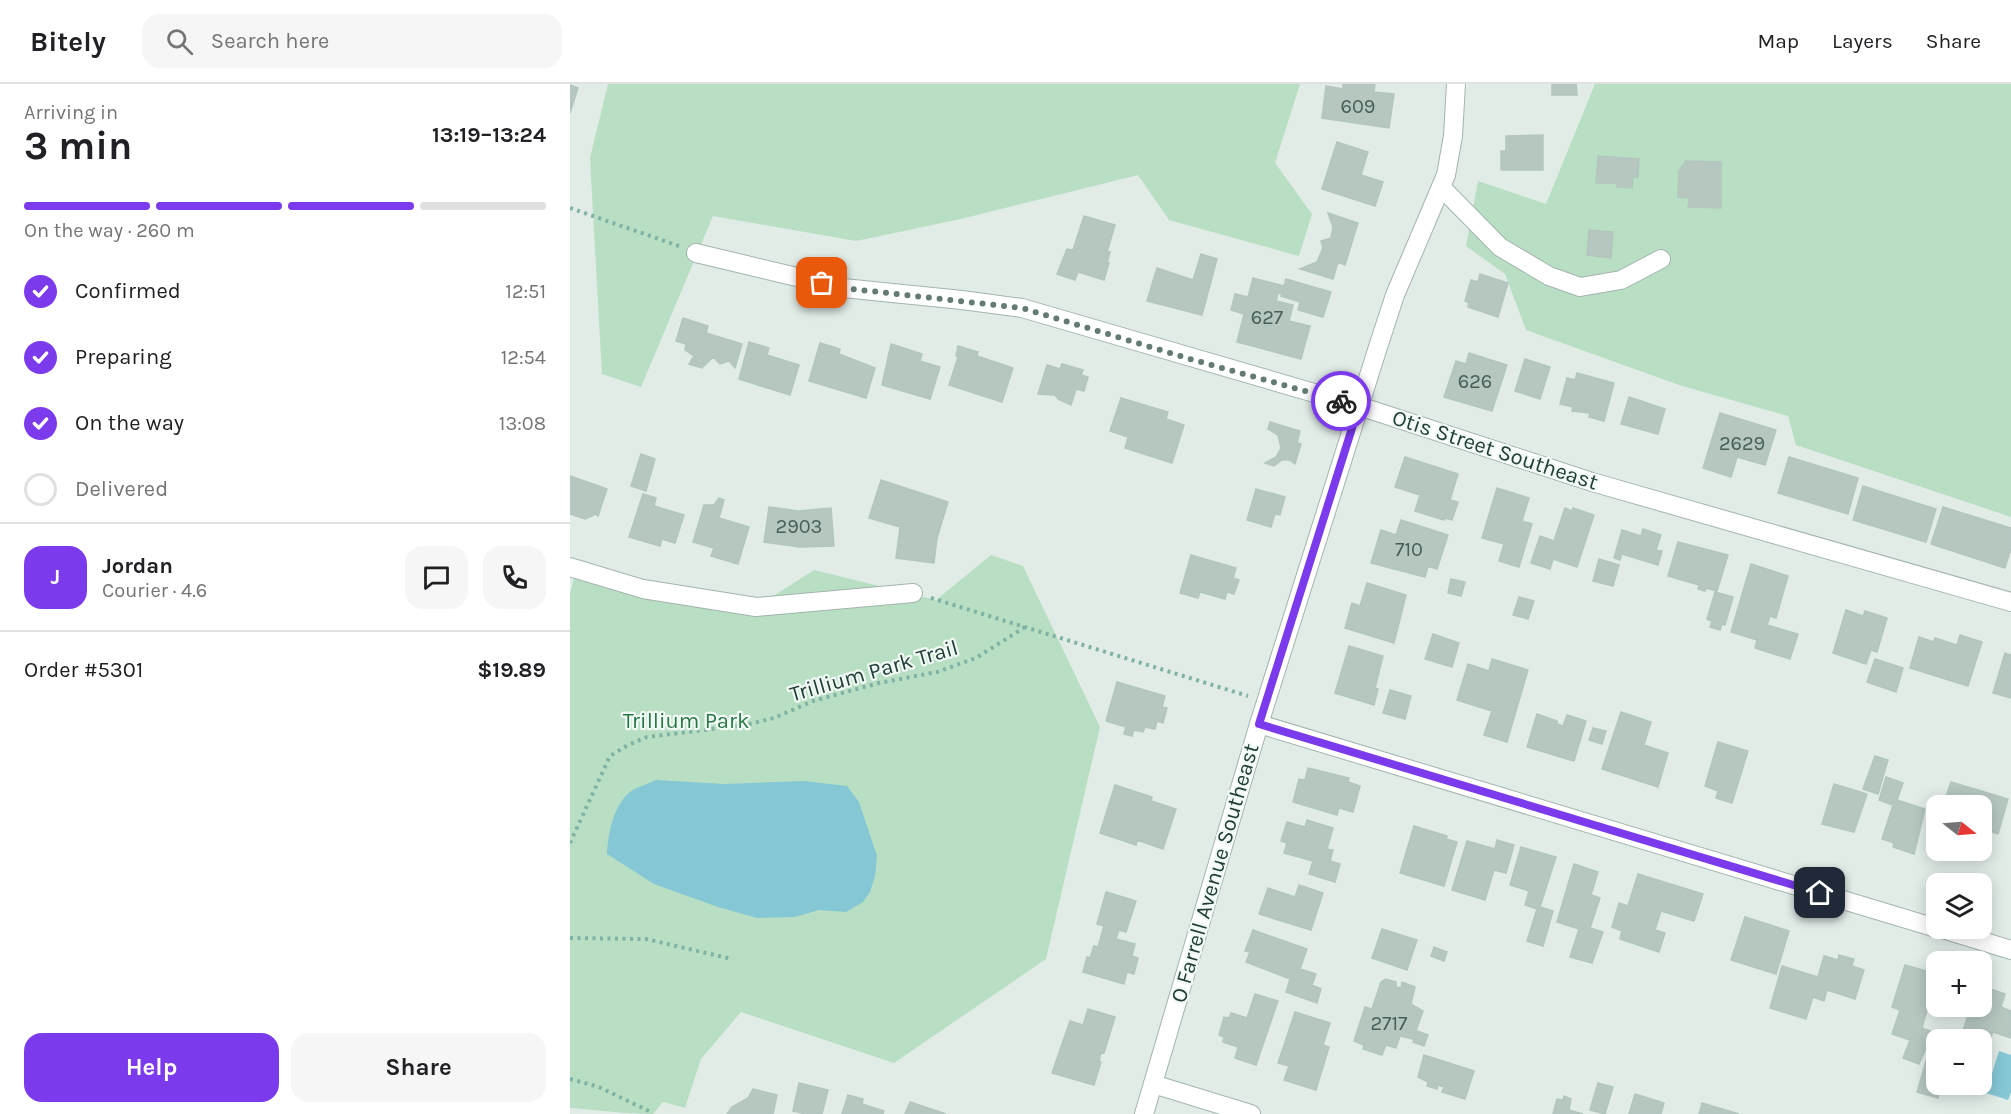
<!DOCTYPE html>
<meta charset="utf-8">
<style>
:root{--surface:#fff;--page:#f6f6f6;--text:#202124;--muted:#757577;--line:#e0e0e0;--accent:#7c3aed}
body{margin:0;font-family:Karla,sans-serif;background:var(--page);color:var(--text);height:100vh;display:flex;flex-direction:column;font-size:22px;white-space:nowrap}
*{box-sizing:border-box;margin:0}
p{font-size:20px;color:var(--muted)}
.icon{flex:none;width:33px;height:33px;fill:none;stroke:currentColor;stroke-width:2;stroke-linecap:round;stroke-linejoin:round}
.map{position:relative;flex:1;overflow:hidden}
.sheet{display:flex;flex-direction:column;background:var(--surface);width:570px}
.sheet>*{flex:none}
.needle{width:39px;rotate:107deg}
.buttons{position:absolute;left:1356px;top:711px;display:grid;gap:12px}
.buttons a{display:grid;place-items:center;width:66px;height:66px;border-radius:12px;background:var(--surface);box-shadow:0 3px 15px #0003;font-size:30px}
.pin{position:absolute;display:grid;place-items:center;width:51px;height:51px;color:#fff;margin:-26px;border-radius:12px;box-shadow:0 3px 9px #0006}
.courier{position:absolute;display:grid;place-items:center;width:60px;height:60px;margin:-30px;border:4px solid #7c3aed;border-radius:50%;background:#fff;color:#222;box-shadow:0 2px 8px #0007}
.head em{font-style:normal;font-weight:700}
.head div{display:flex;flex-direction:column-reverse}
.head{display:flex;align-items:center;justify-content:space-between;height:102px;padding:0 24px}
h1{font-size:39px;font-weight:700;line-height:45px}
.bar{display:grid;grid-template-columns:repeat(4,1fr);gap:9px 6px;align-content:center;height:72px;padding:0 24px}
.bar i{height:8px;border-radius:4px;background:var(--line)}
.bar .on{background:var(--accent)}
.bar p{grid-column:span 4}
.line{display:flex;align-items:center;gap:15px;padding:0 24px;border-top:2px solid var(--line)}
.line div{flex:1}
.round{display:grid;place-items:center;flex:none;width:63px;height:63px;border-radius:18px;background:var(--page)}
ol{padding:0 24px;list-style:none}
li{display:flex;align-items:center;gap:18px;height:66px}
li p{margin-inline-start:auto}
li .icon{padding:6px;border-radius:50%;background:var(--accent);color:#fff;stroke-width:4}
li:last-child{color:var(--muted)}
li i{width:33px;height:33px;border:3px solid var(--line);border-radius:50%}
.cta{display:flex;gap:12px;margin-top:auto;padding:12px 24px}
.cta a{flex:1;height:69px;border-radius:18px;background:var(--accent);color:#fff;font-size:24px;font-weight:700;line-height:69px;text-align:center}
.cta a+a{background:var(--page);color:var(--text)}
header{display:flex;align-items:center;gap:36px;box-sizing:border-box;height:84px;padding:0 30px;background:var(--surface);border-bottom:2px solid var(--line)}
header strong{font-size:28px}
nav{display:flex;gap:33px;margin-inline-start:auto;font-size:21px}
.search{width:420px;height:54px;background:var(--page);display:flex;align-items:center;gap:15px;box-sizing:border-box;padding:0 21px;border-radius:18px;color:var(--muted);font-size:22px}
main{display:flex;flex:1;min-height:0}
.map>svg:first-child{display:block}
.green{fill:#b8dfc3}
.water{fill:#85c7d5}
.building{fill:#b6c7c0;stroke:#b3c6be;stroke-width:1.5}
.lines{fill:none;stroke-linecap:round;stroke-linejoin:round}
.minor-casing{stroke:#a3b4ae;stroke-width:20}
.tertiary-casing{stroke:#a3b4ae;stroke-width:20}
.path{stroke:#7fb2a3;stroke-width:4;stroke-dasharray:3 4.5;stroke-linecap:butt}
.minor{stroke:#fff;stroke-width:18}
.tertiary{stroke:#fff;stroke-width:18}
.done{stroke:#647b74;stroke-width:6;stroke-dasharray:0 10.8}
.route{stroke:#7c3aed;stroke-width:8}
.labels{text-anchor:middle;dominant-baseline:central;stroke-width:4.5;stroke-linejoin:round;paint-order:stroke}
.number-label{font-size:20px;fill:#466058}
.street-label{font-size:22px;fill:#203e36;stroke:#f1f9f5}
.park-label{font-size:22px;fill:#287748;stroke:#f1f9f5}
</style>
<header>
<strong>Bitely</strong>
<div class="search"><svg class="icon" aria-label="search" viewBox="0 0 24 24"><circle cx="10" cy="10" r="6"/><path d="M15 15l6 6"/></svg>Search here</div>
<nav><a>Map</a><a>Layers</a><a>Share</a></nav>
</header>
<main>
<section class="sheet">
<div class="head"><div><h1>3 min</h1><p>Arriving in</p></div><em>13:19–13:24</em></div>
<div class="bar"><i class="on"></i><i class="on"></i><i class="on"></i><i></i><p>On the way · 260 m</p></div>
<ol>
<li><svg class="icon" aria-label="check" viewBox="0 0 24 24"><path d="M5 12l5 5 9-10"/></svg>Confirmed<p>12:51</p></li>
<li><svg class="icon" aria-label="check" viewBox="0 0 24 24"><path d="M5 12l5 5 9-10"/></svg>Preparing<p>12:54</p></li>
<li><svg class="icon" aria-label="check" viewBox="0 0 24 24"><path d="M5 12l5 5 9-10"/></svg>On the way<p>13:08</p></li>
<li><i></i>Delivered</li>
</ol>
<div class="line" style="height:108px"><b class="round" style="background:var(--accent);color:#fff">J</b><div><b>Jordan</b><p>Courier · 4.6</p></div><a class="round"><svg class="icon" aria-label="chat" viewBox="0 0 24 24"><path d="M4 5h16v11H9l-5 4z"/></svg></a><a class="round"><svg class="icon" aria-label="phone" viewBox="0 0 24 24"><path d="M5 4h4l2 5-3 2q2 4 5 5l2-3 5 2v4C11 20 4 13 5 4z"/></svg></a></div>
<div class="line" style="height:78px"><div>Order #5301</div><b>$19.89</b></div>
<div class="cta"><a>Help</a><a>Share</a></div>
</section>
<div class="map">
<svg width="1441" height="1030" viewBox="0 0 1441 1030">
<rect width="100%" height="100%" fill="#e1ece7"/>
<path class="green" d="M38,0h692l-25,79 37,51 -13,42 -130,-36 -31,-45 -177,44 -105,22 -143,-25 -72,171 -39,-13 -12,-216z
M1025,0h416v433l-215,-72 -8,-29 -109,-31 -153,-55 -21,-56 -39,-28 12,-65 68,23z
M421,471l32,11 77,161 -54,232 -152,104 -153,-51 -40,47 -16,49 -22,-6 -10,12c-28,0 -55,-4 -83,-6v-514l6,-25 180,38 58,-37 122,30z"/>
<path class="water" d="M86,696l67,4 81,-3 43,5 12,16 18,54 -2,20 -5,16 -7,10 -17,10 -27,-2 -24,7 -38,1 -39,-11 -64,-23 -47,-30c1,-20 6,-48 23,-62 7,-5 18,-8 26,-12z
M1429,967l12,4v37l-3,8 -22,-7z"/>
<path class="building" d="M773,0h32l-1,8 20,2 -5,34 -67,-10 4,-32 17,3z
M982,0h24l1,11h-25z
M0,1l8,3 -8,25z
M973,51v35h-42v-19h5v-15z
M767,58l31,10 -7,23 22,7 -8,24 -53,-17z
M1028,72l41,3 -1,18h-5l-1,11 -15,-1v-4h-21z
M1116,77l35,1v46l-33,-1 1,-9 -11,-1 1,-26z
M758,129l30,10 -13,42 -7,-3 -5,17 -33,-10 17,-7 6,-14 -2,-7 10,-3 2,-11z
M514,132l31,9 -8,27h3l-3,11h2l-5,17 -26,-8 -3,8 -18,-6 10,-25 6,1z
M1019,146l24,2 -2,26 -24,-3z
M631,170l16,5 -15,56 -55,-14 10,-33 36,12z
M910,190l28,9 -10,34 -30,-10 1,-4 -4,-2 6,-21 7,2z
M683,194l31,8 -2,8 -4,-1 -2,8 17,4 -4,16 21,5 -9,33 -64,-17 7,-28 -13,-4 4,-16 13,3z
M716,195l45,13 -8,25 -25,-7 2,-8 -19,-6z
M113,234l25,8 -2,7 36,11 -7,24 -6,-7 -9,3 -7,-7 -11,11 -13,-4 5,-8 -9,-6 1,-6 -10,-3z
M179,258l20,6 -2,7 32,10 -9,30 -51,-16z
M250,259l20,6 -1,5 36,14 -9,30 -57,-17z
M321,260l31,10 -2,7 20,6 -10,32 -48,-14z
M388,262l20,6 -1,4 36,12 -11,34 -53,-17 9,-28 -2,-1z
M899,269l38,12 -15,46 -48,-14 12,-36 10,3z
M955,275l25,8 -10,32 -25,-8z
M492,280l21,6 -2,5 7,2 -4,14 -8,-2 -5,16 -13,-6 -3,-4 -17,-1 9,-29 13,4z
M1007,289l37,10 -10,38 -15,-4 1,-4 -18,-2 1,-4 -13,-3 7,-26 8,2z
M1059,313l36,12 -7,25 -37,-10z
M551,314l47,14 -2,7 18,6 -12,38 -47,-15 3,-11 -18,-6z
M1150,329l56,17 -11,35 -28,-8 -6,20 -28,-9z
M700,338l30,9 -3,12 4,1 -6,20 -5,-4h-8l-8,6 -9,-3 11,-6 5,-9 -3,-13 -10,-6z
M71,370l14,5 -9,32 -15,-5z
M835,373l53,17 -8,26 8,2 -6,18 -7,-2 -1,2 -29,-9 5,-16 -25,-8z
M1219,373l69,21 -10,36 -70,-21z
M0,392l37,13 -9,27 -2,-2 -11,5 -15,-5z
M311,396l67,22 -11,36 -3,25 -38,-5 4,-31 -31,-9z
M1293,402l73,23 -10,33 -73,-22z
M927,404l32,10 -7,23 10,3 -13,43 -20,-6 5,-17 -22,-6z
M686,405l29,8 -5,18 -5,-1 -4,13 -24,-7z
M73,410l13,4 -2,8 30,9 -9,28 -13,-4 -2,7 -31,-9z
M149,414l5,2 -5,18 30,9 -11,37 -27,-8 3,-8 -21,-6 11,-37h10z
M199,423l30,4 32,-3 3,38 -34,1 -36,-5z
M1373,423l68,21v20l-6,20 -74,-24z
M995,424l7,3 1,-3 21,7 -17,52 -24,-8 -3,10 -19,-6 9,-27 14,5z
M831,436l47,15 -11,34 -9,-3 -3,11 -54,-14 10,-33 15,5z
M1073,445l18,6 -5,15 6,1 -4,14 -36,-11 -2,6 -6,-2 8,-28 19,6z
M1108,458l50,13 -11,36 -11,-3 -1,3 -7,-2 1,-4 -31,-9z
M621,471l45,13 -3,10 6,2 -5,14 -7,-2 -2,7 -25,-7 -2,6 -18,-5z
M1029,475l20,6 -6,21 -20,-5z
M1181,480l37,12 -12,42 -6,-2 -3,9 31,9 -8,25 -35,-11 2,-8 -26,-8z
M881,495l14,3 -4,14 -13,-3z
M797,499l39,12 -12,48 -49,-15 7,-25 8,3z
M1145,508l18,5 -8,28 -3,-1 -2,6 -10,-3 2,-6 -5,-2z
M949,513l15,4 -6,18 -15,-4z
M1276,526l17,6 2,-5 22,7 -10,34 -6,-2 -5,14 -33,-11z
M863,550l26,9 -7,24 -27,-8z
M1390,551l22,7 -14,44 -58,-18 9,-31 15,5 1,-4 22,7z
M779,562l34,10 -8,32 3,1 -4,16 -39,-12z
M1435,569l6,2v43l-18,-5z
M922,575l36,11 -21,72 -23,-7 8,-24 -35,-11 11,-36 21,7z
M1305,575l28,9 -7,24 -29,-10z
M547,598l48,14 -3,11 5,1 -4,15 -6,-2 -2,8 -10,-2 -2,5 -9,-2 -2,6 -8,-2 2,-7 -20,-6z
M820,606l21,6 -6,23 -22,-6z
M1051,628l30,10 -7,23 24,8 -10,34 -56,-18z
M967,630l20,7v3l6,2 4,-11 19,6 -12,40 -47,-14z
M1023,644l13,3 -4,13 -13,-4z
M1148,658l30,9 -16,52 -16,-5 2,-7 -13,-5z
M1305,672l13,4 -10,34 -15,-5z
M738,684l41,10 -1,4 12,4 -7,26 -14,-4 -2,7 -44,-13 6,-23 6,1z
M1316,693l17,6 -6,17 28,9 -11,45 -21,-7 1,-4 -12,-4 11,-34 -14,-5z
M1381,698l57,17 -10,35 -16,-6v-22h-39z
M1264,700l33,10 -13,38 -32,-8z
M545,701l37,12 -1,4 25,8 -13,40 -26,-9 -1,5 -36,-12z
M737,736l26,8 -6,21 6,1 -3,11 10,3 -5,18 -26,-8 4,-13 -29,-8 3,-10 -6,-2 6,-19 18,5z
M844,742l33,10 -1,3 11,3 -13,44 -44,-13z
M927,756l17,5 -8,28 -12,-3 -9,30 -33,-10 15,-49 28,8z
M951,763l35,10 -16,50 13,4 -10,35 -16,-5 10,-32 -12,-4 4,-14 -19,-6z
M1004,780l24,8 -7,23 9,3 -10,30 13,4 -11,31 -22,-6 9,-28 -22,-7z
M1068,790l65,20 -9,27 -33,-10 -6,19 10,3 -6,19 -39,-13 2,-8 -10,-4 7,-24 9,3z
M729,801l24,8 -12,37 -52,-16 9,-26 27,9z
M536,808l30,9 -10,31 -7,-2 -3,9 19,5 -3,12 6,2 -4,16 -7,-2 -3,12 -41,-12 4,-15 3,1 4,-12 4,1 6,-21 -7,-2z
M1175,833l44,14 -13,43 -45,-14z
M812,845l35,11 -10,30 -35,-12z
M683,846l54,19 -7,20 16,5 -4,11 9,4 -4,14 -31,-11 4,-13 -44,-17 4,-10 -5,-1z
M864,863l13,5 -3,9 -13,-5z
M1269,871l15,4 -2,7 12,4 -9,29 -28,-9 -3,11 -11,-4 -7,22 -36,-11 12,-42 36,11 6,-21 14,4z
M1335,881l25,7 -1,4 7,2 -14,50 11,4 -14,32 -16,-6 7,-18 -18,-6 8,-24 -8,-3z
M816,895l10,3v5l5,1 1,-6 13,5 -4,17 12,7 -10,28 -13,-3 -4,12 -10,-3 -4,10 -19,-6 1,-4 -10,-4 11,-34 7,2 9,-27z
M1412,902l23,8 -4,13 10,4v27l-18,-6 -5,14 -6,-2v-4l-21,-3 10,-31h11z
M685,910l23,7 -22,64 -21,-7 3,-11 -15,-5 1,-5 -5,-2 5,-18 5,1 2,-5 16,5z
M518,925l27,8 -11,36 -3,-1 -2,9 2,1 -7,23 -42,-12 18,-52 13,4z
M725,928l35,11 -7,22 6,2 -13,43 -32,-10 5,-14 -11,-3z
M847,947l11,4 -4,11 -11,-4z
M1359,967l7,2v31h5l-3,14 -21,-6z
M854,971l50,16 -9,28 -23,-7 2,-5 -6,-2 -1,4 -10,-3 1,-4 -10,-5z
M229,999l29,7 -6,24h-16l-13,-3z
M1028,999l15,4 -8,27 -15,-4z
M183,1005l24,6 -4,19h-46l5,-7 16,-9z
M1065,1010l29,9 -3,11h-32z
M278,1011l15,4 -1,5 22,7 -1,3h-41z
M994,1012l7,3 -2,11 14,4h-30l4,-15 6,1z
M340,1018l36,12h-41z
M1132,1019l37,11h-40z"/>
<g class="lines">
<defs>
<path id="minor" d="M871,103l59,60 49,29 31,11 41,-7 40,-21
M126,169l147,35 119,12 60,8 337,98 233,76 419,120
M0,483l73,22 113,18 157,-14
M689,640l677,204
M1369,844l72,22
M583,1000l98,30"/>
<path id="tertiary" d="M574,1030l115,-390 119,-377 17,-52 51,-120 7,-39 3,-52"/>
</defs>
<use href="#minor" class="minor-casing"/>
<use href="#tertiary" class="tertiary-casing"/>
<path class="path" d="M0,124l109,38
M361,514l317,98
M0,759l40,-87 18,-11 19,-8 98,-12 29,-7 39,-17 66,-18 58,-11 39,-14 49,-31
M0,854l76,1 86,20
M0,995l29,8 54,26"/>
<use href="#minor" class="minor"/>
<use href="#tertiary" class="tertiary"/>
</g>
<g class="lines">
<path class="done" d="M252,199l21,5 179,20 168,51 151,42"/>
<path class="route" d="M771,317l18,5 -100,318 561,169"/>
</g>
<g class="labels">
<g class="number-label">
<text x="788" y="22">609</text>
<text x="697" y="233">627</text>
<text x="905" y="297">626</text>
<text x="1172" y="359">2629</text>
<text x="229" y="442">2903</text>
<text x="839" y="465">710</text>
<text x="819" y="939">2717</text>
</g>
<g class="street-label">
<text transform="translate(925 366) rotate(18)">Otis Street Southeast</text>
<text transform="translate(304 587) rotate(-16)">Trillium Park Trail</text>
<text transform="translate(645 789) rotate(-74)">O Farrell Avenue Southeast</text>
</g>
<g class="park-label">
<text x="116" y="637">Trillium Park</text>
</g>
</g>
</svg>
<div class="buttons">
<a><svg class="needle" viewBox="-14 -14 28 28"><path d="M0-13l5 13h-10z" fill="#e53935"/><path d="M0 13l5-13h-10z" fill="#757577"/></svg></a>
<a><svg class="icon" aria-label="layers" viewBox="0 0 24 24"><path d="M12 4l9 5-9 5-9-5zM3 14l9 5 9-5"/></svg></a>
<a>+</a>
<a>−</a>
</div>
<div class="pin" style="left:252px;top:199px;background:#ea580c"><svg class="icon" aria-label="bag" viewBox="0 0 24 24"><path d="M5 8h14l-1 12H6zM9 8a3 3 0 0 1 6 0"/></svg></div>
<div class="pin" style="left:1250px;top:809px;background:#1f2937"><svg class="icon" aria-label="home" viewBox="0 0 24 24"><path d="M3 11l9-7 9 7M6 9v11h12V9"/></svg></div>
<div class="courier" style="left:771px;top:317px"><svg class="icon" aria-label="bike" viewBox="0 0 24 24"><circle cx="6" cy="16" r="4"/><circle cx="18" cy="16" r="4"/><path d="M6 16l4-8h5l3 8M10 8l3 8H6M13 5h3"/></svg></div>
</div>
</main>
